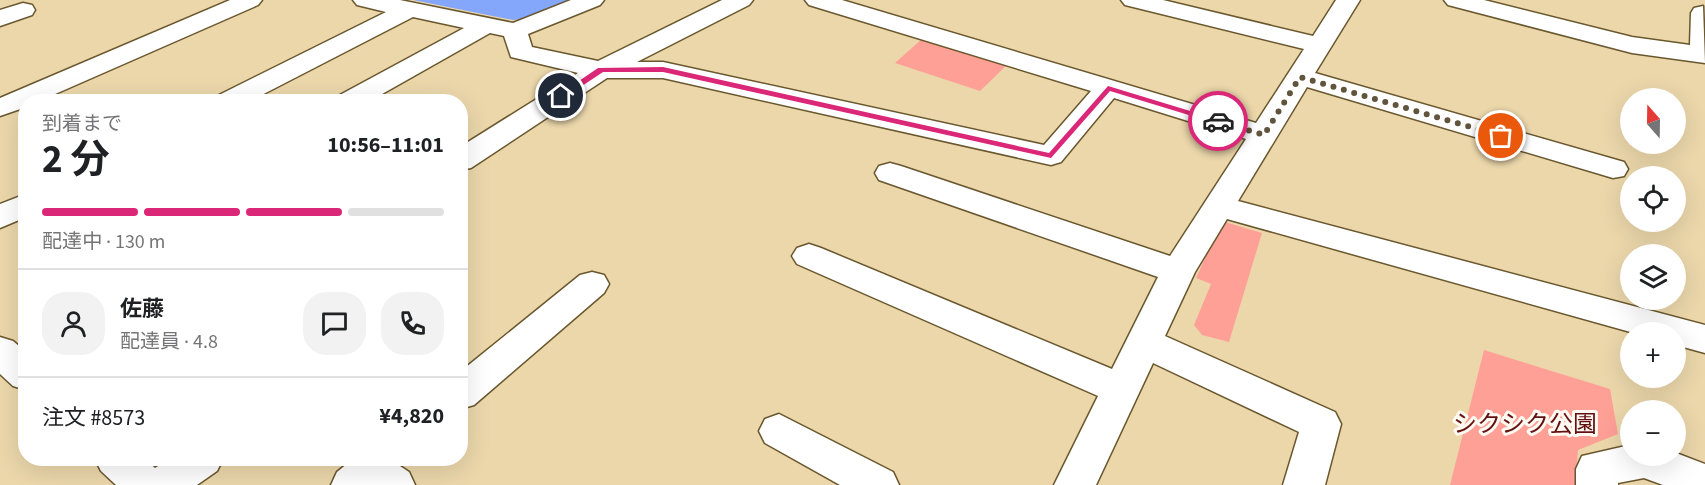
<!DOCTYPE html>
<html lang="ja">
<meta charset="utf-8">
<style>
:root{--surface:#fff;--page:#f2f2f2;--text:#202124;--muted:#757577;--line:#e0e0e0;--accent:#db2777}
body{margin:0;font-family:"Source Sans 3","Noto Sans JP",sans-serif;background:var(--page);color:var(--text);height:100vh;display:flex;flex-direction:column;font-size:22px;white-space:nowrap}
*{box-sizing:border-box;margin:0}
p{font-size:20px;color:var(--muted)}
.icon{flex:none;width:33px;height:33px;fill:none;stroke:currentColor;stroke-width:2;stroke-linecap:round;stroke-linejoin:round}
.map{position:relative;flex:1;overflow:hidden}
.side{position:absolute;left:18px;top:94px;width:450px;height:372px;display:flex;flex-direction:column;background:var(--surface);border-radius:24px;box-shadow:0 6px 24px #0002}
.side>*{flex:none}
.needle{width:39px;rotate:340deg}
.buttons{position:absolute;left:1620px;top:88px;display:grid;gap:12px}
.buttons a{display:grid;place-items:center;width:66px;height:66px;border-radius:50%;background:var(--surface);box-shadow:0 6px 24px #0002;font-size:30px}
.pin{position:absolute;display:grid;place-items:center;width:51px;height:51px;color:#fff;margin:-26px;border:3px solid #fff;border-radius:50%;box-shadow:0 2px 6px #0007}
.courier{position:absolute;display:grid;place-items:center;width:60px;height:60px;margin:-30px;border:4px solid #db2777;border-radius:50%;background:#fff;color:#222;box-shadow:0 2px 8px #0007}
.headline em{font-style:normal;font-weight:700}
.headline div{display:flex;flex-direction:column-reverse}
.headline{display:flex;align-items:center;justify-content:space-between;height:102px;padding:0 24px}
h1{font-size:39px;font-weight:700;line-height:45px}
.bar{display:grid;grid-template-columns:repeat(4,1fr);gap:9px 6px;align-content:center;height:72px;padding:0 24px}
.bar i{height:8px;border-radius:4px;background:var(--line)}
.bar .active{background:var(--accent)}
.bar p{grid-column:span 4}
.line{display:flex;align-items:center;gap:15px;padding:0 24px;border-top:2px solid var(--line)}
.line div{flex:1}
.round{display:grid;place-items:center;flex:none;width:63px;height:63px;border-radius:24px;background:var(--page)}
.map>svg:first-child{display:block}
.green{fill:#ffa097}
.water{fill:#84a7fc}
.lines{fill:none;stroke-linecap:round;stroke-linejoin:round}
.minor-casing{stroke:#69572e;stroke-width:3}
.minor{fill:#fff;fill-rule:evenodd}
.route{fill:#db2777}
.done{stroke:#60543c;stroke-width:6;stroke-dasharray:0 10.8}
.labels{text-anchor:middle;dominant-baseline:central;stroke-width:6;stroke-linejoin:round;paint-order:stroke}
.near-park-label{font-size:24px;fill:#631011;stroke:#fefaf1}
</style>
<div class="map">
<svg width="1705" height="485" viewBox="0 0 1705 485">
<rect width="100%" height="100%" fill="#ecd7ab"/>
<path class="green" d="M923,38l85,26 -28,27 -85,-28z
M1222,221l40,12 -33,109 -27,-7 -8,-10 17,-41 -15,-6z
M1484,350l126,39 8,45 -40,16 -3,35h-125z"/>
<path class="water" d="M413,0h163l-44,18 -19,2z"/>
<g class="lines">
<defs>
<path id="minor" d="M230,0h32l-4,5 -221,97h-11v5l-26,9v-18z
M353,0h47l113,23 58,-23h33l-4,5 -72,29 4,13 66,14 124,-61h31l-4,5 -112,57h26l381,83 47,-54 -282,-86 -4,-5h37l414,123 48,-74 -179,-44 -4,-5h42l150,36 23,-36h24l-45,73 309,89 4,7 -4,7 -11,2 -306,-91 -69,114 467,124v28l-29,-8v-12h-42l-407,-114 -32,53 -30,64 170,76 6,12 -16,61h-42l16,-53 -146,-69 -57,122h-42l44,-89 -301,-132 -5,-8 5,-8 12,-4 12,4 291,121 46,-92 -279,-97 -4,-7 4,-7 11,-3 11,3 269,90 76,-117 -132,-41 -53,64 -10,3 -388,-87h-56l-136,90 -11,2v-23l118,-74 -67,-16 -7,-21 -14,-3 -122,69h-34l4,-6 126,-68 -51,-11 -165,85h-35l4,-6 169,-84 -29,-7z
M1444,0h40l148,37 58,8 1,-32 3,-5 9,-2 2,57 -73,-10 -184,-48z
M23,3l9,2 3,5 -3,5 -32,11v-16z
M26,194v23l-26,11v-24z
M592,272l12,3 5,9 -5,9 -130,112 -14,4v-37l120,-97z
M0,337l13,4 13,11v38l-13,-4 -13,-12z
M779,414l114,58 6,13h-59l-75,-42 -6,-12 6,-12z
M1630,445v11h46v-3l29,11v21h-42l-19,-7 -26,5v2h-42v-16l6,-13z
M95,459h50l10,9 14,-9h54l-6,12 -20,14h-81l-15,-14z
M353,459h51l-4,7 9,6 6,13h-84l6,-13z"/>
</defs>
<use href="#minor" class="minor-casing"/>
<use href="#minor" class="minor"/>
</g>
<path class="route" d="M663,67l386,86 59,-67 115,35 -8,2 -105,-32 -59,67 -388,-86h-60l-39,26 -7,-2 41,-28z"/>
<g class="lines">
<path class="done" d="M1218,121l46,14 36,-58 201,59"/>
</g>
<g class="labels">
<g class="near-park-label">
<text x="1525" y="424">シクシク公園</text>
</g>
</g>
</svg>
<div class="buttons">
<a><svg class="needle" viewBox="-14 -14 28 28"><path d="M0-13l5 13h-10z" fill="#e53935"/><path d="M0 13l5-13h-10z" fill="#757577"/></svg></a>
<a><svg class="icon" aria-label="locate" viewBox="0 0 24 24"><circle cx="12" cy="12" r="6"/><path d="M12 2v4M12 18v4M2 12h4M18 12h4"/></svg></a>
<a><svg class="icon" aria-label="layers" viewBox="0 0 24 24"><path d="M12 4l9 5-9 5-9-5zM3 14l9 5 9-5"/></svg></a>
<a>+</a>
<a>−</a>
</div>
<div class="pin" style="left:1501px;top:136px;background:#ea580c"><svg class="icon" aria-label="bag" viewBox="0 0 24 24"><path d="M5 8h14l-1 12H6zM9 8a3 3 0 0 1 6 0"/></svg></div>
<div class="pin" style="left:561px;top:96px;background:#1f2937"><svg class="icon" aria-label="home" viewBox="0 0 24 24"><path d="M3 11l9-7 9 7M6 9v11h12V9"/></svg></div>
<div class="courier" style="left:1218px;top:121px"><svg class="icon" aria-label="car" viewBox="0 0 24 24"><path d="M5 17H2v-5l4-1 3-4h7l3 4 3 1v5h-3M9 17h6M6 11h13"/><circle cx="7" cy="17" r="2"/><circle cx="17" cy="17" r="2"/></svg></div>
<section class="side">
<div class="headline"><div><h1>2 分</h1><p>到着まで</p></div><em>10:56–11:01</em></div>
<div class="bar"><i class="active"></i><i class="active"></i><i class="active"></i><i></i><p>配達中 · 130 m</p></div>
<div class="line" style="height:108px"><a class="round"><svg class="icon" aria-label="person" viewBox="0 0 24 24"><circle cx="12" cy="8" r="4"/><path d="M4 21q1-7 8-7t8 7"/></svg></a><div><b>佐藤</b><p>配達員 · 4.8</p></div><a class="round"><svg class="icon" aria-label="chat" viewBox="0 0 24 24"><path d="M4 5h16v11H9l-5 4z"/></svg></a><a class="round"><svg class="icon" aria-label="phone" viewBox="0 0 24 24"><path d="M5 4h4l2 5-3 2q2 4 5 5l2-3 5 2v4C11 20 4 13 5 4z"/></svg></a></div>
<div class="line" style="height:78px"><div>注文 #8573</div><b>¥4,820</b></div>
</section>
</div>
